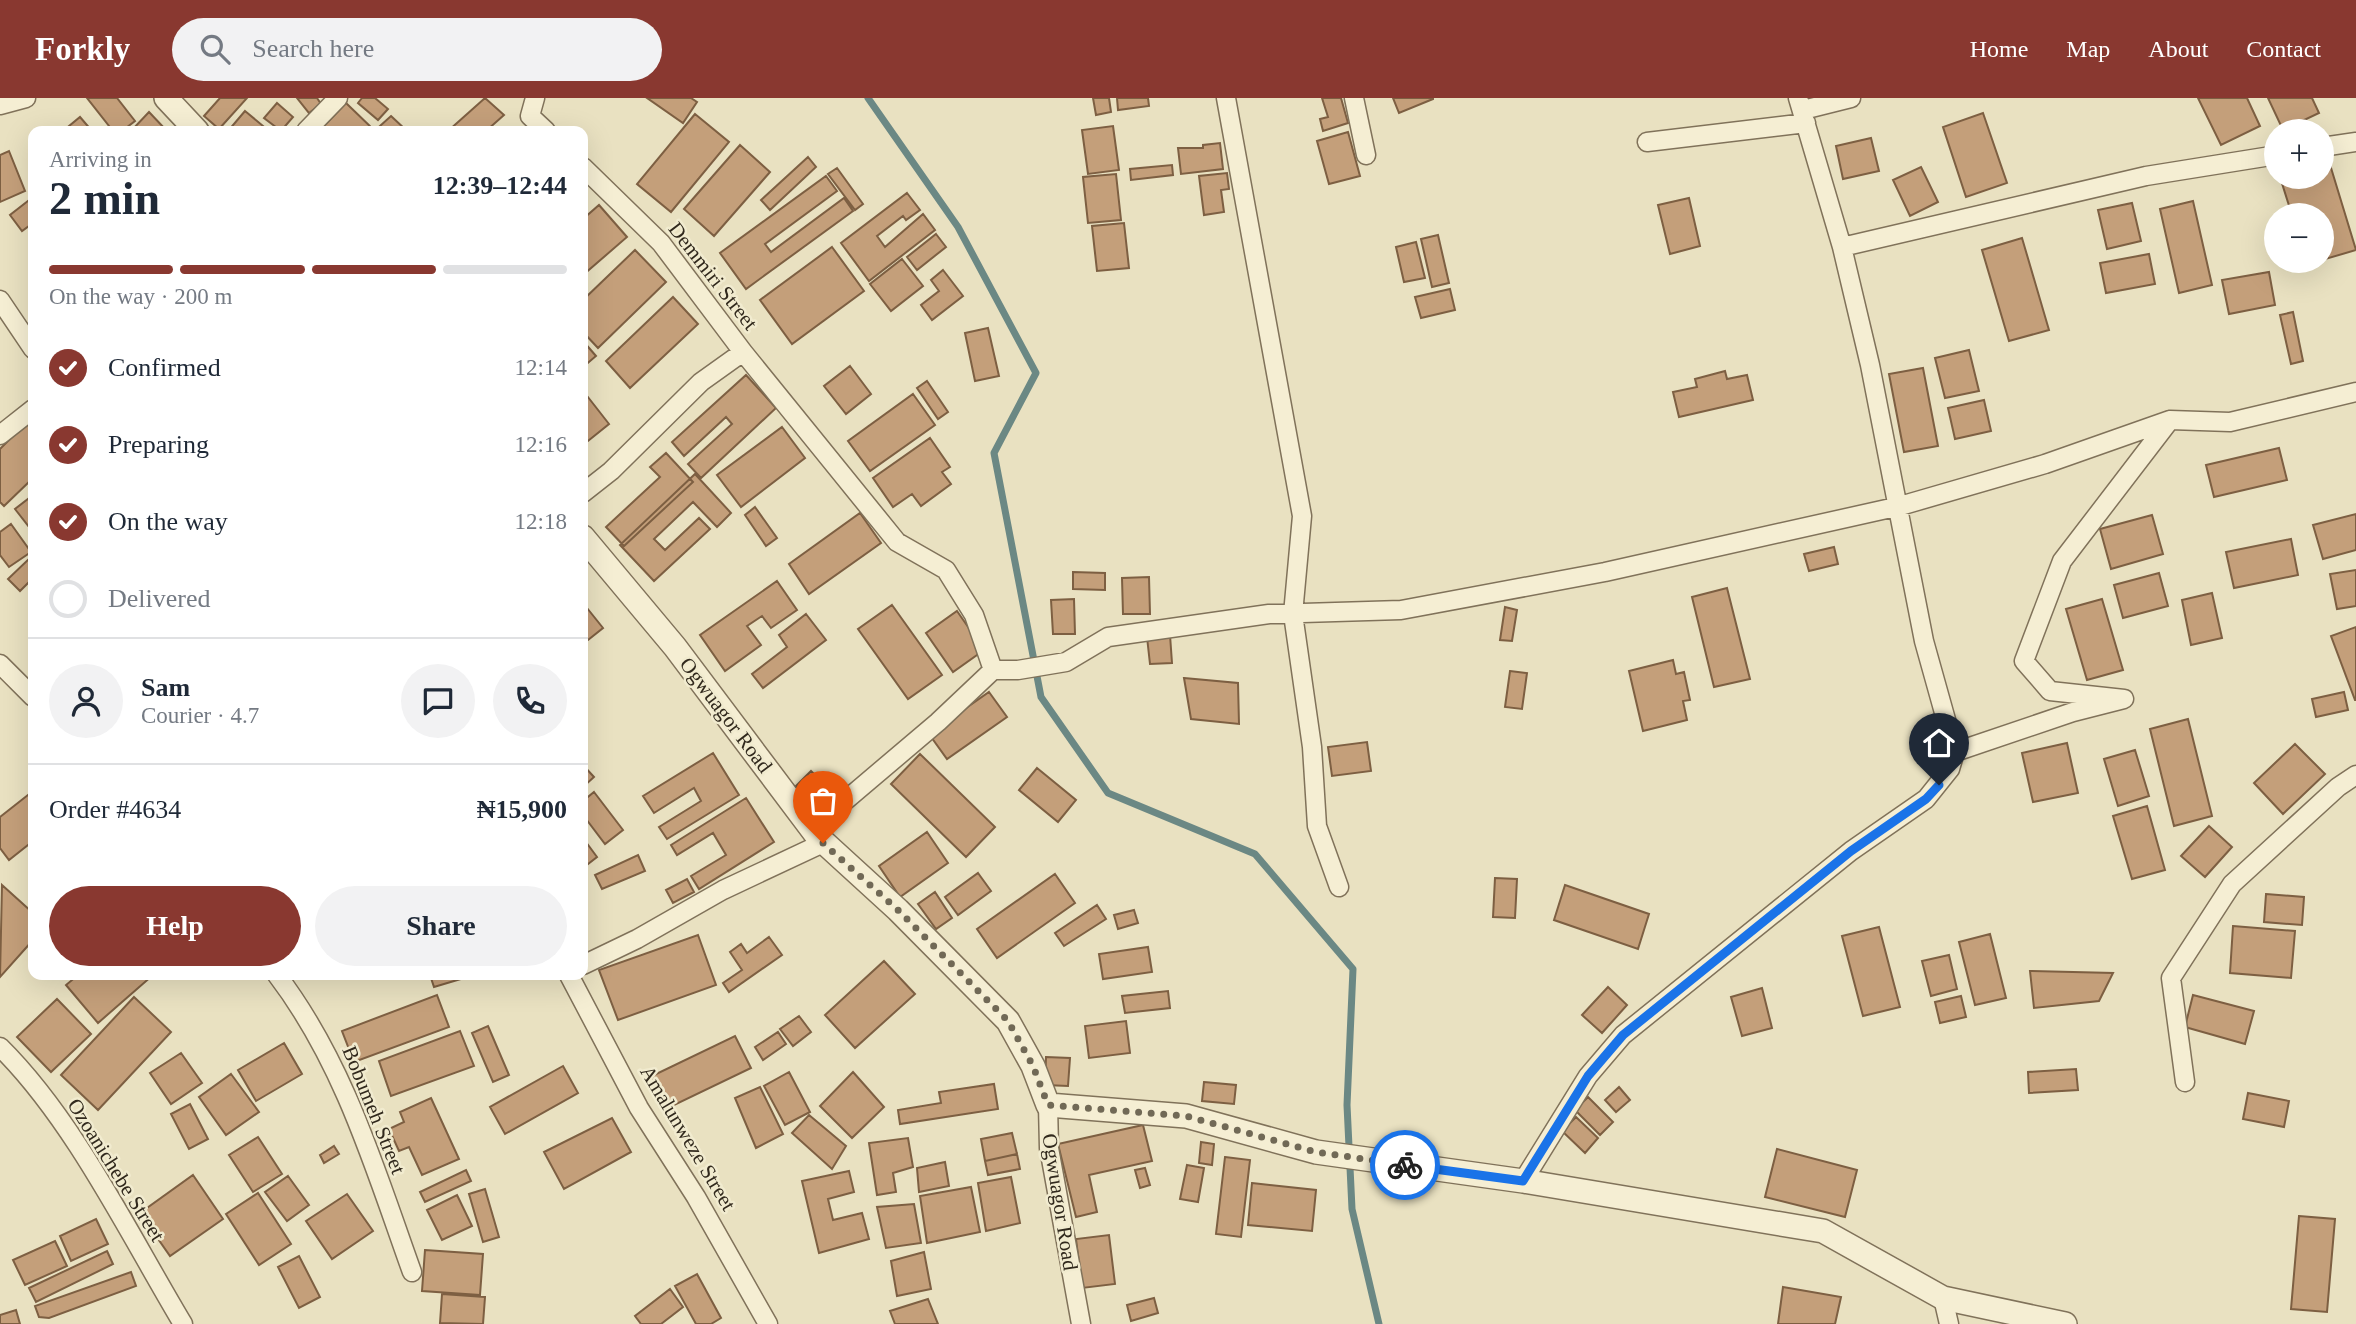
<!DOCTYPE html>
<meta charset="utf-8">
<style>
:root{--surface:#fff;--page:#f2f2f3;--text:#1f2937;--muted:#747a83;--line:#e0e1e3;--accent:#893830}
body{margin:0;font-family:"Times New Roman",serif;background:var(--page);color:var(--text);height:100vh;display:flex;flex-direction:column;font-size:26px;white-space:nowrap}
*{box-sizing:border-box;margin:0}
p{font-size:23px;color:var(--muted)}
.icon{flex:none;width:38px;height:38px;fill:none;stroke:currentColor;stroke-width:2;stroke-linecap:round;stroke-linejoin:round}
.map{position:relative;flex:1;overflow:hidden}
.details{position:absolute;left:28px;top:28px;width:560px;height:854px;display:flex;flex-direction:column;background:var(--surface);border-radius:14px;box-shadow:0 7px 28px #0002}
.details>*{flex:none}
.fabs{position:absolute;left:2264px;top:21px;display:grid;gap:14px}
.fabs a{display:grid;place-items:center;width:70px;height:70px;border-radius:50%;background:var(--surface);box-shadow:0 7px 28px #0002;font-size:35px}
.pin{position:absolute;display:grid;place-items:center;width:60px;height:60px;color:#fff;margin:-72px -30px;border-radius:50% 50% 50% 0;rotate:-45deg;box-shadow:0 0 7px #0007}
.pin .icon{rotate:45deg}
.courier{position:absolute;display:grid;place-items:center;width:70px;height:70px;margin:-35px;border:5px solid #1a73e8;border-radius:50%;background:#fff;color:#222;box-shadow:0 2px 9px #0007}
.head em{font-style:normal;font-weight:700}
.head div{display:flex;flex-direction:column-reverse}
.head{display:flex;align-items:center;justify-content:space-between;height:119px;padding:0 21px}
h1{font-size:46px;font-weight:700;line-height:52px}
.bar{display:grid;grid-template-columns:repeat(4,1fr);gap:10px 7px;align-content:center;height:84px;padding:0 21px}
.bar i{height:9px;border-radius:5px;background:var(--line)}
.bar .active{background:var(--accent)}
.bar p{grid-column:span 4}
.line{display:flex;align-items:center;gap:18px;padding:0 21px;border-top:2px solid var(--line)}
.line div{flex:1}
.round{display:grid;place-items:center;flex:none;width:74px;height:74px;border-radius:37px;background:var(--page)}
ol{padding:0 21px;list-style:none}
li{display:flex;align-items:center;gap:21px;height:77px}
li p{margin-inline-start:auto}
li .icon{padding:7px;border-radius:50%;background:var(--accent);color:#fff;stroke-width:4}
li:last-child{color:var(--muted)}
li i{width:38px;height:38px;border:4px solid var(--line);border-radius:50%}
.cta{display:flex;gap:14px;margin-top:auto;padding:14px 21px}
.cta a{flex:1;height:80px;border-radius:42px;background:var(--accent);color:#fff;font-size:28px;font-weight:700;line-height:80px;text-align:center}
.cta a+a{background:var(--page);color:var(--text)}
header{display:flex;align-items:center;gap:42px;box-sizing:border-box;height:98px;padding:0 35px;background:var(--accent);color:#fff}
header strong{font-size:33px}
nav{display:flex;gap:38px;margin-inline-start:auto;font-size:24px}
.search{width:490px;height:63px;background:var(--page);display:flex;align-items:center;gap:18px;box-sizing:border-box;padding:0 24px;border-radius:38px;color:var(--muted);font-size:26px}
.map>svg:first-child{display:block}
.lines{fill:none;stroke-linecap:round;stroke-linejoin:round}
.stream{stroke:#6b8884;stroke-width:7}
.building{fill:#c49f7a;stroke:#7d5f42;stroke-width:2}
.minor-casing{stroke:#80725a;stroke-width:21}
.tertiary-casing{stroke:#80725a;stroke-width:26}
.minor{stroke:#f5eed3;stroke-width:18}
.tertiary{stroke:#f5eed3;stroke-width:23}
.done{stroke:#716956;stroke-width:7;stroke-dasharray:0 12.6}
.route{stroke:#1a73e8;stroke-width:9}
.labels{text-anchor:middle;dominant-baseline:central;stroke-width:5;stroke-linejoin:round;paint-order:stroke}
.street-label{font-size:21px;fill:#31291d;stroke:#f1ebcf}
</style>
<header>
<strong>Forkly</strong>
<div class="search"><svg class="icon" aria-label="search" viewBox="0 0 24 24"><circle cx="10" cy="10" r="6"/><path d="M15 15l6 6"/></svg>Search here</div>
<nav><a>Home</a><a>Map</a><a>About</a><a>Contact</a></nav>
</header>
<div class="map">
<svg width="2356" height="1226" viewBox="0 0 2356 1226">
<rect width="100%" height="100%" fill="#e9e1c1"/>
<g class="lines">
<path class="stream" d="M868,0l90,129 78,146 -42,80 47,244 67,96 147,61 98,115 -6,136 5,104 27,115"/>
</g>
<path class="building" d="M87,0h30l18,23 -13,10h-9z
M220,0h27l-28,31 -15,-13z
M297,0h20l4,6 -12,9z
M362,0h13l13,11 -10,11 -20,-17z
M485,0l19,17 -18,16h-38z
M647,0h44l6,4 -14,21z
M1093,0h16l2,14 -15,3z
M1117,0h31l1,8 -31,4z
M1322,0h19l7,25 -25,8 -3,-12 8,-2z
M1393,0h40v1l-34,14z
M2198,0h49l13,28 -39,19z
M2268,0h44l7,15 -36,17z
M277,5l16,14 -12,14 -17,-13z
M346,5l29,28h-56z
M245,13l24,20h-41z
M149,14l18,19h-36z
M1983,15l24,70 -41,14 -23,-70z
M695,16l34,28 -58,70 -34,-28z
M391,18l16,15h-21l-6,-5z
M80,19l12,14h-29z
M1113,28l6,44 -31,4 -6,-44z
M1348,34l12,44 -31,8 -12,-43z
M1871,40l8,33 -36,8 -7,-33z
M1220,45l3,26 -42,5 -3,-26h25v-3z
M740,47l30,27 -56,64 -30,-27z
M9,53l16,40 -25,11v-47z
M808,59l8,10 -46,43 -9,-10z
M2328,60l28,92 -34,10v-45h-30l-12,-38h42v-17z
M1172,67l1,10 -42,5 -1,-11z
M1921,69l17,35 -28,14 -17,-36z
M837,70l26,36 -8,6 -27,-36z
M1227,75l2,16 -8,1 3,22 -20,3 -5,-39z
M1116,76l5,46 -33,3 -5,-46z
M826,78l11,15 -72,53 6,8 73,-54 9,13 -107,78 -26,-36z
M907,95l13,17 -14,10 -3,-4 -26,20 8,11 38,-33 12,16 -66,51 -28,-38z
M33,99v26l-11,8 -12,-16z
M1689,100l11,48 -30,8 -12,-49z
M2193,103l19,84 -33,8 -19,-84z
M2132,105l9,38 -34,8 -9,-39z
M599,107l28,32 -44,38v-56z
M1124,125l5,45 -32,3 -5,-45z
M936,136l10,13 -29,23 -10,-13z
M1438,137l11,48 -17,4 -11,-48z
M2022,140l27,92 -40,11 -27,-91z
M1416,144l9,36 -21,4 -8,-35z
M832,149l32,44 -72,53 -32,-44z
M635,152l31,32 -68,66 -15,-16v-32z
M2149,156l6,30 -49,9 -6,-30z
M902,161l21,27 -32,25 -21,-27z
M943,172l20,26 -31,24 -11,-15 18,-14 -8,-11z
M2269,174l6,33 -46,9 -7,-34z
M1450,191l5,21 -34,8 -6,-21z
M673,199l25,27 -68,64 -24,-27z
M2293,214l10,49 -12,3 -11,-49z
M988,230l11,48 -24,5 -10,-48z
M583,243l13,15 -13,11z
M1969,252l10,41 -34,7 -10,-40z
M850,268l21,28 -25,20 -22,-28z
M1923,270l15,78 -34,6 -15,-78z
M1725,273l2,8 20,-4 6,25 -74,17 -6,-25 24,-5 -2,-8z
M746,277l30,33 -75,70 -13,-14 44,-40 -6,-7 -42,39 -12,-14z
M927,283l21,31 -10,7 -21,-31z
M584,294l25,32 -26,21v-52z
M913,296l22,31 -65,46 -22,-30z
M1984,302l7,31 -36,8 -7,-31z
M33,318v62l-29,28 -4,-4v-53z
M782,329l23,31 -64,49 -24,-32z
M930,340l20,29 -8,5 9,12 -30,22 -9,-12 -19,13 -20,-29z
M2279,350l8,32 -73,17 -8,-32z
M666,355l27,29 -69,64 -18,-19 54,-50 -10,-10z
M695,376l36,39 -14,14 -24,-25 -39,37 11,11 34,-32 11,11 -56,52 -34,-36z
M33,397v37l-18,-23z
M755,409l22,31 -11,8 -21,-31z
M860,415l21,30 -72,51 -20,-30z
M2356,416v36l-33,9 -10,-34z
M2152,417l11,39 -52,15 -11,-40z
M11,426l20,28 -22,15 -9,-12v-23z
M2291,441l7,36 -64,13 -8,-36z
M1834,449l4,17 -29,7 -5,-17z
M33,457v23l-13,13 -12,-12z
M2356,472v36l-19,3 -7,-35z
M1073,474l32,1v17l-32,-1z
M2159,475l9,33 -45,12 -9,-33z
M1149,479l1,37h-27l-1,-36z
M777,483l20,29 -26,18 -9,-12 -15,10 14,19 -36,26 -25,-36z
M1727,490l23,91 -36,8 -22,-90z
M2212,495l10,45 -31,7 -9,-45z
M1074,501l1,35h-22l-2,-34z
M2102,501l21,71 -36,10 -21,-71z
M583,505l20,25 -20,16z
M892,507l50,70 -34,24 -50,-70z
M1505,509l12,3 -5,31 -12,-1z
M957,513l27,39 -31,22 -27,-39z
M806,516l20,26 -63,48 -11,-14 35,-27 -8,-12z
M2356,529v73h-1l-24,-64z
M1170,537l2,28 -22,1 -3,-27z
M1673,562l3,14 8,-2 6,28 -7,1 4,19 -44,11 -14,-60z
M1510,573l17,2 -5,36 -17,-2z
M1184,580l54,5 1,41 -48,-5z
M989,594l18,25 -60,42 -18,-25z
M2344,594l4,18 -32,7 -4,-18z
M2188,621l24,97 -38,10 -24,-97z
M1367,644l4,29 -39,5 -4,-29z
M2067,645l11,50 -45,9 -11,-49z
M2295,646l30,30 -42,40 -29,-31z
M2135,652l14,46 -31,10 -14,-47z
M713,655l26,42 -72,44 -8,-12 42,-26 -7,-13 -40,25 -11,-17z
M920,656l75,73 -29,30 -75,-73z
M583,667l11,12 -11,10z
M1037,670l39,32 -18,22 -39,-32z
M811,673l15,15 -14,15 -16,-15z
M33,693v50l-24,19 -9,-12v-31z
M594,694l29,38 -18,14 -22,-29v-14z
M746,700l28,44 -75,47 -8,-13 35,-21 -13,-22 -36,22 -6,-10z
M2147,708l18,64 -33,9 -19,-63z
M2209,728l23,21 -27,30 -24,-21z
M927,734l21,31 -48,34 -21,-31z
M583,740l14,19 -14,11z
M638,757l7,16 -43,18 -7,-14z
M978,775l13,18 -33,24 -13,-18z
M1055,776l20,29 -78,55 -20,-29z
M1495,780l22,1 -2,39 -22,-1z
M687,781l7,13 -21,11 -7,-13z
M2,787l31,28v27l-33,37z
M1565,787l84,29 -11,35 -84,-29z
M935,794l17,26 -16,11 -18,-25z
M2266,796l38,3 -2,28 -38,-3z
M1097,807l9,14 -42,27 -9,-13z
M1134,812l4,13 -20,6 -4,-14z
M2233,828l62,5 -4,47 -61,-5z
M1879,829l21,80 -37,9 -21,-80z
M1990,836l16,64 -31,7 -16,-63z
M698,837l18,50 -98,35 -19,-50z
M769,839l13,18 -53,37 -6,-9 19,-13 -12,-18 11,-8 6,9z
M1148,849l4,25 -49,7 -4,-25z
M1949,857l8,34 -26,7 -9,-35z
M884,863l31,33 -60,54 -30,-33z
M2030,873l83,2 -14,28 -65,7z
M78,877h75l-55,48 -32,-38z
M430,877h33l1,3 -30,9z
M1608,889l19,18 -25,28 -20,-18z
M1762,890l10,40 -30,8 -11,-39z
M1168,893l2,17 -45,5 -3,-17z
M437,897l12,32 -95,35 -12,-31z
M2193,897l61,16 -9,33 -60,-17z
M1961,898l5,21 -26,6 -5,-21z
M134,899l37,35 -73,78 -37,-35z
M57,901l34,35 -40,38 -34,-35z
M799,918l12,16 -18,14 -13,-17z
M1126,923l4,32 -41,5 -4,-32z
M488,928l21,49 -16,7 -21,-49z
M460,933l14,35 -83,30 -12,-35z
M778,934l8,12 -23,16 -8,-13z
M735,938l16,32 -83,40 -16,-32z
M284,945l18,31 -46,27 -18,-31z
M181,955l21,30 -31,21 -21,-31z
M1046,959l24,1 -2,28 -23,-1z
M563,968l15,27 -73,41 -15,-27z
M2076,971l2,21 -49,3 -1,-21z
M789,974l21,40 -25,13 -21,-39z
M853,974l31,35 -32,31 -32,-32z
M231,976l28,38 -33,23 -27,-38z
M1204,984l32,3 -2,19 -32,-3z
M994,986l4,25 -98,15 -2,-14 43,-7 -2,-11z
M760,989l23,47 -27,14 -21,-50z
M1619,989l11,13 -14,12 -11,-12z
M2248,995l41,8 -5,26 -41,-8z
M1588,999l25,25 -13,13 -25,-25z
M431,1000l28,61 -37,16 -13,-28 -10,4 -10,-22 15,-7 -4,-10z
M190,1006l18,35 -19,10 -18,-35z
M809,1017l37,31 -14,23 -40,-36z
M1576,1019l22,21 -13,15 -23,-22z
M612,1020l19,34 -67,37 -20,-37z
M1143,1027l9,36 -63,14 8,37 -21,5 -18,-73z
M1012,1035l5,21 -32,7 -4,-22z
M258,1039l24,37 -29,18 -24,-37z
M908,1040l5,29 -20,6 3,19 -19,3 -8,-52z
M1201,1044l13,2 -2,21 -13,-2z
M334,1048l5,8 -15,9 -4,-8z
M1777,1051l80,21 -12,47 -80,-20z
M1017,1056l3,15 -32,6 -3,-14z
M1225,1059l25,3 -9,77 -25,-3z
M945,1064l4,24 -30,6 -2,-24z
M1187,1067l17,3 -6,34 -18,-3z
M1145,1070l5,17 -10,3 -5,-18z
M466,1072l5,11 -46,21 -5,-10z
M849,1073l5,21 -26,7 5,21 29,-7 7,26 -50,14 -17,-72z
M193,1077l30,44 -53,37 -30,-43z
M288,1078l21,29 -22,16 -22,-29z
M1011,1079l9,46 -34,8 -8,-48z
M1252,1085l64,7 -4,41 -64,-6z
M971,1089l9,45 -53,11 -7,-47z
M485,1091l14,48 -16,5 -14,-48z
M258,1095l33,51 -32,21 -33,-51z
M347,1096l26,37 -41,28 -26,-38z
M457,1097l15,31 -30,14 -15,-30z
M914,1106l7,39 -35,5 -9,-41z
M2299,1118l36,3 -8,93 -36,-3z
M96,1121l12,25 -37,17 -11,-25z
M1109,1137l6,49 -33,4 -6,-49z
M55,1143l12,25 -42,19 -12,-25z
M425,1152l58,4 -3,41 -58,-4z
M107,1153l6,13 -77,38 -7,-14z
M924,1154l7,37 -34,7 -6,-35z
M299,1158l21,41 -21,11 -21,-41z
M131,1174l5,14 -87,32 -10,-1 -4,-11z
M697,1176l24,44 -10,6h-15l-21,-38z
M1783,1189l58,10 -6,27h-57z
M670,1191l13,18 -22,17h-20l-6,-8z
M442,1196l43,3 -2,27 -43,-1z
M1154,1200l4,15 -27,8 -4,-16z
M928,1201l10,25h-43l-5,-13z
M16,1212l4,14h-20v-9z"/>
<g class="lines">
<defs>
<path id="minor" d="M535,0l-5,18 16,15
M1226,0l76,418 -9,98 19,133 5,79 22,61
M1354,0l12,57
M0,7l26,-7
M1803,12l48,-12
M306,33l32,-33
M1647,44l159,-19
M2322,49l34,-5
M583,69l78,76 82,109 -42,30 -90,89 -28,22
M1842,149l304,-71 131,-21
M0,202l33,49
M743,254l154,190 49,28 28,45 19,55
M0,337l33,-26
M0,566l33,33
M1955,654l118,-40 51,-13 -74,-8 -26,-30 38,-100 108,-141
M813,730l125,-106 55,-52h25l48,-8 42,-25 161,-23 132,-4 204,-38 295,-66 145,-42 125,-44 60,2 126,-30
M583,867l54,-26 86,-49 100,-47
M277,877c67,88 98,194 135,297
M569,877l70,133 57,89 72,127
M0,949c74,73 129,187 183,277
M2185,984l-14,-104 61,-94 106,-97 18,-12
M1048,1007l1,43 32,176
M1523,1083l65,-105 35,-41 228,-184 75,-52 24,-30 5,-17 -31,-111 -54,-276 -28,-118 -44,-149
M1943,1200l6,26"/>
<path id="tertiary" d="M166,0l31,33
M583,439l92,110 142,189 81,74 110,111 25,45 15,39 138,11 130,36 207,29 300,50 120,67 122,26"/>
</defs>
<use href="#minor" class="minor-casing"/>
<use href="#tertiary" class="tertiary-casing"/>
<use href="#minor" class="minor"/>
<use href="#tertiary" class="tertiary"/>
</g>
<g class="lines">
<path class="done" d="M823,745l75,67 110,111 25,45 15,39 138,11 130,36 89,13"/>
<path class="route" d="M1405,1067l118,16 65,-105 35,-41 228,-184 75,-52 13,-14"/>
</g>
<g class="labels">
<g class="street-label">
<text transform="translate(713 178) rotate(52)">Demmiri Street</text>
<text transform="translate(726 617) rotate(53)">Ogwuagor Road</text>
<text transform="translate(374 1012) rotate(68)">Bobumeh Street</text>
<text transform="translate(688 1040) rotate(59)">Amalunweze Street</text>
<text transform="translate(116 1072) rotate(58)">Ozoanichebe Street</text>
<text transform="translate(1060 1104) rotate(81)">Ogwuagor Road</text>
</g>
</g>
</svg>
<div class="fabs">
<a>+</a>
<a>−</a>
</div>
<div class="pin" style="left:823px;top:745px;background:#ea580c"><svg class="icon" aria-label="bag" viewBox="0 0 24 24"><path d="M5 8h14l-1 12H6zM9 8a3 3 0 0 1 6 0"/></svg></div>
<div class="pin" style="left:1939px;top:687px;background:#1f2937"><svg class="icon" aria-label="home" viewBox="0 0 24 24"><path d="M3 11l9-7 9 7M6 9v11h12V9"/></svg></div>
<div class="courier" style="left:1405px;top:1067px"><svg class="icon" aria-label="bike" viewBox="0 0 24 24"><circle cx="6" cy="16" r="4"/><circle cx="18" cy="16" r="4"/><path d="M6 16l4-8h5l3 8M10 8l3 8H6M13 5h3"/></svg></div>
<section class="details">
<div class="head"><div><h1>2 min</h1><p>Arriving in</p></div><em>12:39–12:44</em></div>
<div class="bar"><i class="active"></i><i class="active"></i><i class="active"></i><i></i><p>On the way · 200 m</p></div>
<ol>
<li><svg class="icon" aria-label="check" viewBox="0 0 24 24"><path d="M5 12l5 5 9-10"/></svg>Confirmed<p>12:14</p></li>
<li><svg class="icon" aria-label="check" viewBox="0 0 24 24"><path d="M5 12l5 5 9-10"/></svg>Preparing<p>12:16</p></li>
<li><svg class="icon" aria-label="check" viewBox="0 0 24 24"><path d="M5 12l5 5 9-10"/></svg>On the way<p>12:18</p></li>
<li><i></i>Delivered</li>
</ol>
<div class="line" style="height:126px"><a class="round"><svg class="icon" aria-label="person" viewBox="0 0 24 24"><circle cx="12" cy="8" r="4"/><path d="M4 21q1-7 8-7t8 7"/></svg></a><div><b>Sam</b><p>Courier · 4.7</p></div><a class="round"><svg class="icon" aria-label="chat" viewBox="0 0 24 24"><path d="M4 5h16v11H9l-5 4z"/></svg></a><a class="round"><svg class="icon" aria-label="phone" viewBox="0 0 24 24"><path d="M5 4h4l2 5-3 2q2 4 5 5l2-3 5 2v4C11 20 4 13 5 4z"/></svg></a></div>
<div class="line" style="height:91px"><div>Order #4634</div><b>₦15,900</b></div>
<div class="cta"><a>Help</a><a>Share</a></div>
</section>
</div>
